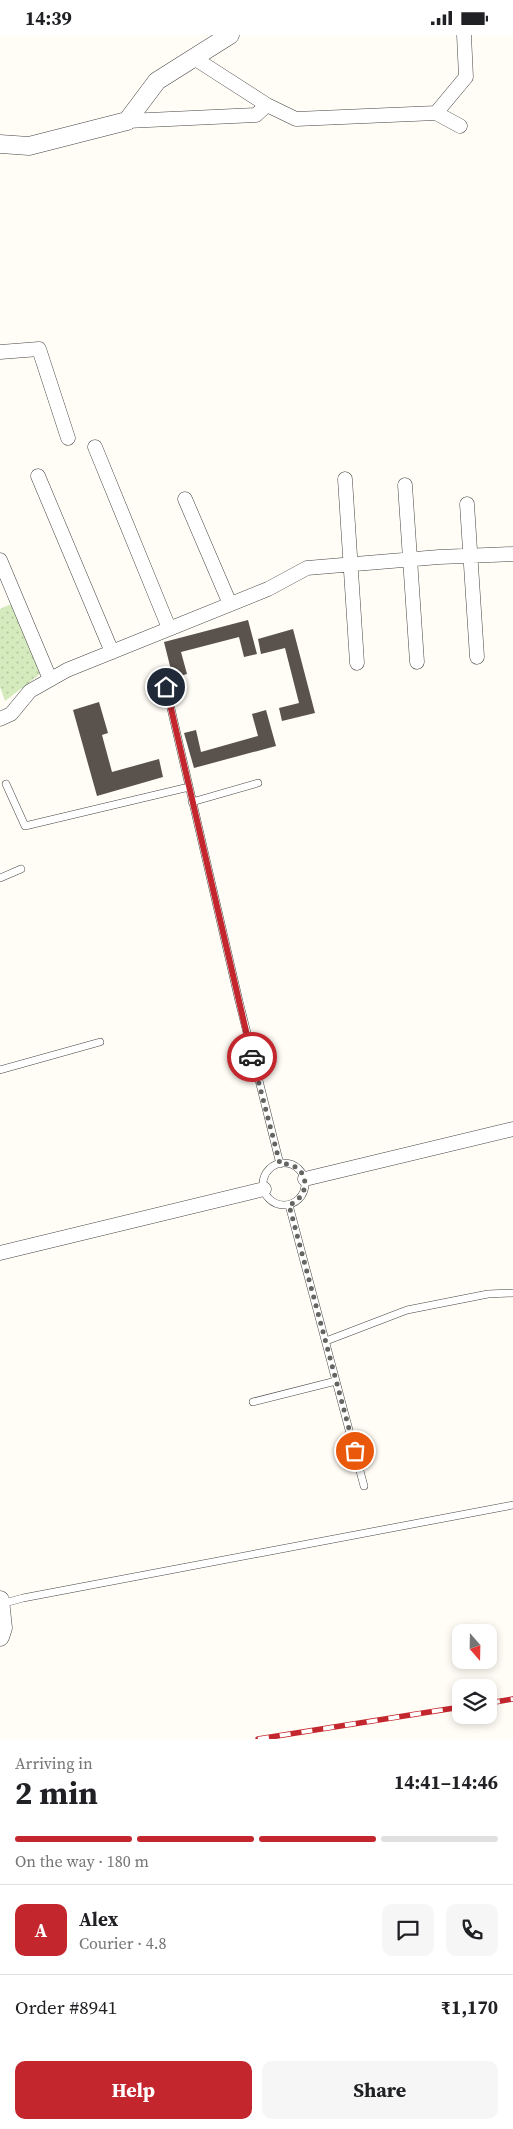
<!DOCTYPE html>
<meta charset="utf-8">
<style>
:root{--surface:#fff;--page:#f6f6f6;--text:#202124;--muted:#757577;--line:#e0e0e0;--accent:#c4262e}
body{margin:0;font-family:"Source Serif 4",serif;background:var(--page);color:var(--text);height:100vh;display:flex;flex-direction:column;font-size:19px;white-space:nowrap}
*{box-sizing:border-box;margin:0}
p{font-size:16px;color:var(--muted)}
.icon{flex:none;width:28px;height:28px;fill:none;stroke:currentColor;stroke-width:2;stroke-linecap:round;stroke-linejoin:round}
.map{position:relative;height:1704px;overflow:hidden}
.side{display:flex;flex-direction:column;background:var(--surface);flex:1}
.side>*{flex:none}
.needle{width:32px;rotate:160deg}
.tools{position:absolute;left:452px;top:1589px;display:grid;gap:10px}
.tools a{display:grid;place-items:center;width:45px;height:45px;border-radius:10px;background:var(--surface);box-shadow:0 2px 8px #0003;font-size:25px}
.pin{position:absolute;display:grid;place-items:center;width:42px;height:42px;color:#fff;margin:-21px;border:2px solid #fff;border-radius:50%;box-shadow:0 1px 5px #0007}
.courier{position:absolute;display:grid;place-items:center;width:50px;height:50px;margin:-25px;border:4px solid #c4262e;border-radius:50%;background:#fff;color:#222;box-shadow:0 1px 6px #0007}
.summary em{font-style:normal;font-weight:700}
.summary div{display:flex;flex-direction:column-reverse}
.summary{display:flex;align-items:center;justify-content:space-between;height:85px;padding:0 15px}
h1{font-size:32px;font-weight:700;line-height:38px}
.bar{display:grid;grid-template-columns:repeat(4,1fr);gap:8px 5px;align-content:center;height:60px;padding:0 15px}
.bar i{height:6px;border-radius:4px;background:var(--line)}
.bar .on{background:var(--accent)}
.bar p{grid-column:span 4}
.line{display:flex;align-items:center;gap:12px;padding:0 15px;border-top:1px solid var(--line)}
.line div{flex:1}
.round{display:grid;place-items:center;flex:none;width:52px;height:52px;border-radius:10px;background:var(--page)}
.cta{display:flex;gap:10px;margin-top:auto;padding:10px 15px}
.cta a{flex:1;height:58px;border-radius:10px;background:var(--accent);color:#fff;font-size:20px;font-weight:700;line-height:58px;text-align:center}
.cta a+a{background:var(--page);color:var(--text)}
.status{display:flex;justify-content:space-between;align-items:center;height:35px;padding:0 25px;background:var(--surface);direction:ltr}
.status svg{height:14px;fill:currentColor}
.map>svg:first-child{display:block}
.grass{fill:url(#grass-dots)}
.building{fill:#5a524d}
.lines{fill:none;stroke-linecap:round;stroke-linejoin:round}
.service-casing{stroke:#444;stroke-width:8}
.minor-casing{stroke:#444;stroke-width:15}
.tertiary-casing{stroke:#444;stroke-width:19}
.service{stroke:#fff;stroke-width:7}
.minor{stroke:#fff;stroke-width:14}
.tertiary{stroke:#fff;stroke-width:18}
.rail-casing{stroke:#c4262e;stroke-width:5.5}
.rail{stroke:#fff;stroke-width:4;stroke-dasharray:11;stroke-linecap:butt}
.done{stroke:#646461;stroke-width:5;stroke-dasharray:0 9}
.route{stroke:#c4262e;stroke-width:6}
</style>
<div class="status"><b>14:39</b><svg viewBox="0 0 49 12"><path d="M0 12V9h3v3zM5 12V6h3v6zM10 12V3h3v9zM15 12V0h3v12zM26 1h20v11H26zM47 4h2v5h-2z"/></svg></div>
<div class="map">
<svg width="513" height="1704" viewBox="0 0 513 1704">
<defs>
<pattern id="grass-dots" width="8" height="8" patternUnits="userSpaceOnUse" patternTransform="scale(1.25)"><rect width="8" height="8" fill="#d5ebbd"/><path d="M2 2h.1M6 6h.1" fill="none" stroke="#b6c8a1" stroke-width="1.8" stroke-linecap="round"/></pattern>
</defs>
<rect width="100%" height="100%" fill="#fffdf5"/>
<path class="grass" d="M11,569l29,70 -35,27 -5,-14v-78z"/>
<path class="building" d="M248,585l9,34 -13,3 -5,-20 -58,15 6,22 -14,4 -9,-36z
M293,594l22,84 -33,8 -3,-13 20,-5 -14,-55 -24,6 -3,-15z
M99,667l9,31 -6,2 10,37 47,-13 4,18 -66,19 -24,-86z
M266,675l10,36 -82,22 -10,-35 12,-3 5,22 57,-16 -6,-22z"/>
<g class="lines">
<defs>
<path id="service" d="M166,652l73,314 41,163
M6,749l19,42 164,-39
M192,767l66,-19
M0,843l21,-9
M0,1035l100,-28
M263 1149a21 21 0 1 1 42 0a21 21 0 1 1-42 0Z
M289,1170l75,281
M326,1306l81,-31 81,-16 25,-1
M253,1367l83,-21
M1,1569l22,-6 490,-93"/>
<path id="minor" d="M194,23l73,47 29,14 140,-6 30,-36 -2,-42
M436,78l24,13
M127,86l129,-6 11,-10
M0,317l39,-3 29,89
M95,412l74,181
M38,441l74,176
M345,444l12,184
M405,450l12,177
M185,464l45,105
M467,469l10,153
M0,525l50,119
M0,684l11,-5 19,-23 37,-21 201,-81 39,-21 132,-11 74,-3
M305,1144l208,-50
M0,1218l264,-64"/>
<path id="tertiary" d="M0,109l29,2 98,-25 30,-40 73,-46
M0,1565l3,28 -3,9"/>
</defs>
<use href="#service" class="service-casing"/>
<use href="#minor" class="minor-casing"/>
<use href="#tertiary" class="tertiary-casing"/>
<use href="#service" class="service"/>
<use href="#minor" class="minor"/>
<use href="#tertiary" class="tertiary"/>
<defs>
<path id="rail" d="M489,1668l24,-4
M258,1704l203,-32"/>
</defs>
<use href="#rail" class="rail-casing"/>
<use href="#rail" class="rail"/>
</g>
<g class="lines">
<path class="done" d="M252,1022l28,107c27,-3 35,30 9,41l66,246"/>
<path class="route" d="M166,652l86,370"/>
</g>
</svg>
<div class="tools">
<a><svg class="needle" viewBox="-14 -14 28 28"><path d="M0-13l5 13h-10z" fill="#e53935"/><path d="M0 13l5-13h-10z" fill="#757577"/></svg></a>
<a><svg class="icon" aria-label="layers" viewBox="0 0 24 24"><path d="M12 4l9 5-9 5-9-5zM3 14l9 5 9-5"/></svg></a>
</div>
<div class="pin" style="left:355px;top:1416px;background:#ea580c"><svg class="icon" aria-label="bag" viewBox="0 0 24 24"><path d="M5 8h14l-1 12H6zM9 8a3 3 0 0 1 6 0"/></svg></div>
<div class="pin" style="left:166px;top:652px;background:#1f2937"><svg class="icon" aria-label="home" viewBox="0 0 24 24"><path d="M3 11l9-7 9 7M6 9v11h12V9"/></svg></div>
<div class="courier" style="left:252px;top:1022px"><svg class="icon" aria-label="car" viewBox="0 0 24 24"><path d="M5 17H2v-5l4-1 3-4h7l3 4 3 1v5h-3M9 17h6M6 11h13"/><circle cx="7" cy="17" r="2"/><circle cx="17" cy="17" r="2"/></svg></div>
</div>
<section class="side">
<div class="summary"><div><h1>2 min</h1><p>Arriving in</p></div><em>14:41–14:46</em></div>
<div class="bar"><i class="on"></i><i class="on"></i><i class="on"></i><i></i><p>On the way · 180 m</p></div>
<div class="line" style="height:90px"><b class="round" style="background:var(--accent);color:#fff">A</b><div><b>Alex</b><p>Courier · 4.8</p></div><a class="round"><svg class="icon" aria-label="chat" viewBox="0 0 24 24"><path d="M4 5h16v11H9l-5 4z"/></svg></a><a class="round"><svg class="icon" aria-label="phone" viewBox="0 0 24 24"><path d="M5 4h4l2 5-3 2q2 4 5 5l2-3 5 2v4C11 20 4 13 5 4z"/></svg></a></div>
<div class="line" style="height:65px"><div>Order #8941</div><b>₹1,170</b></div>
<div class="cta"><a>Help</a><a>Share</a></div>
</section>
